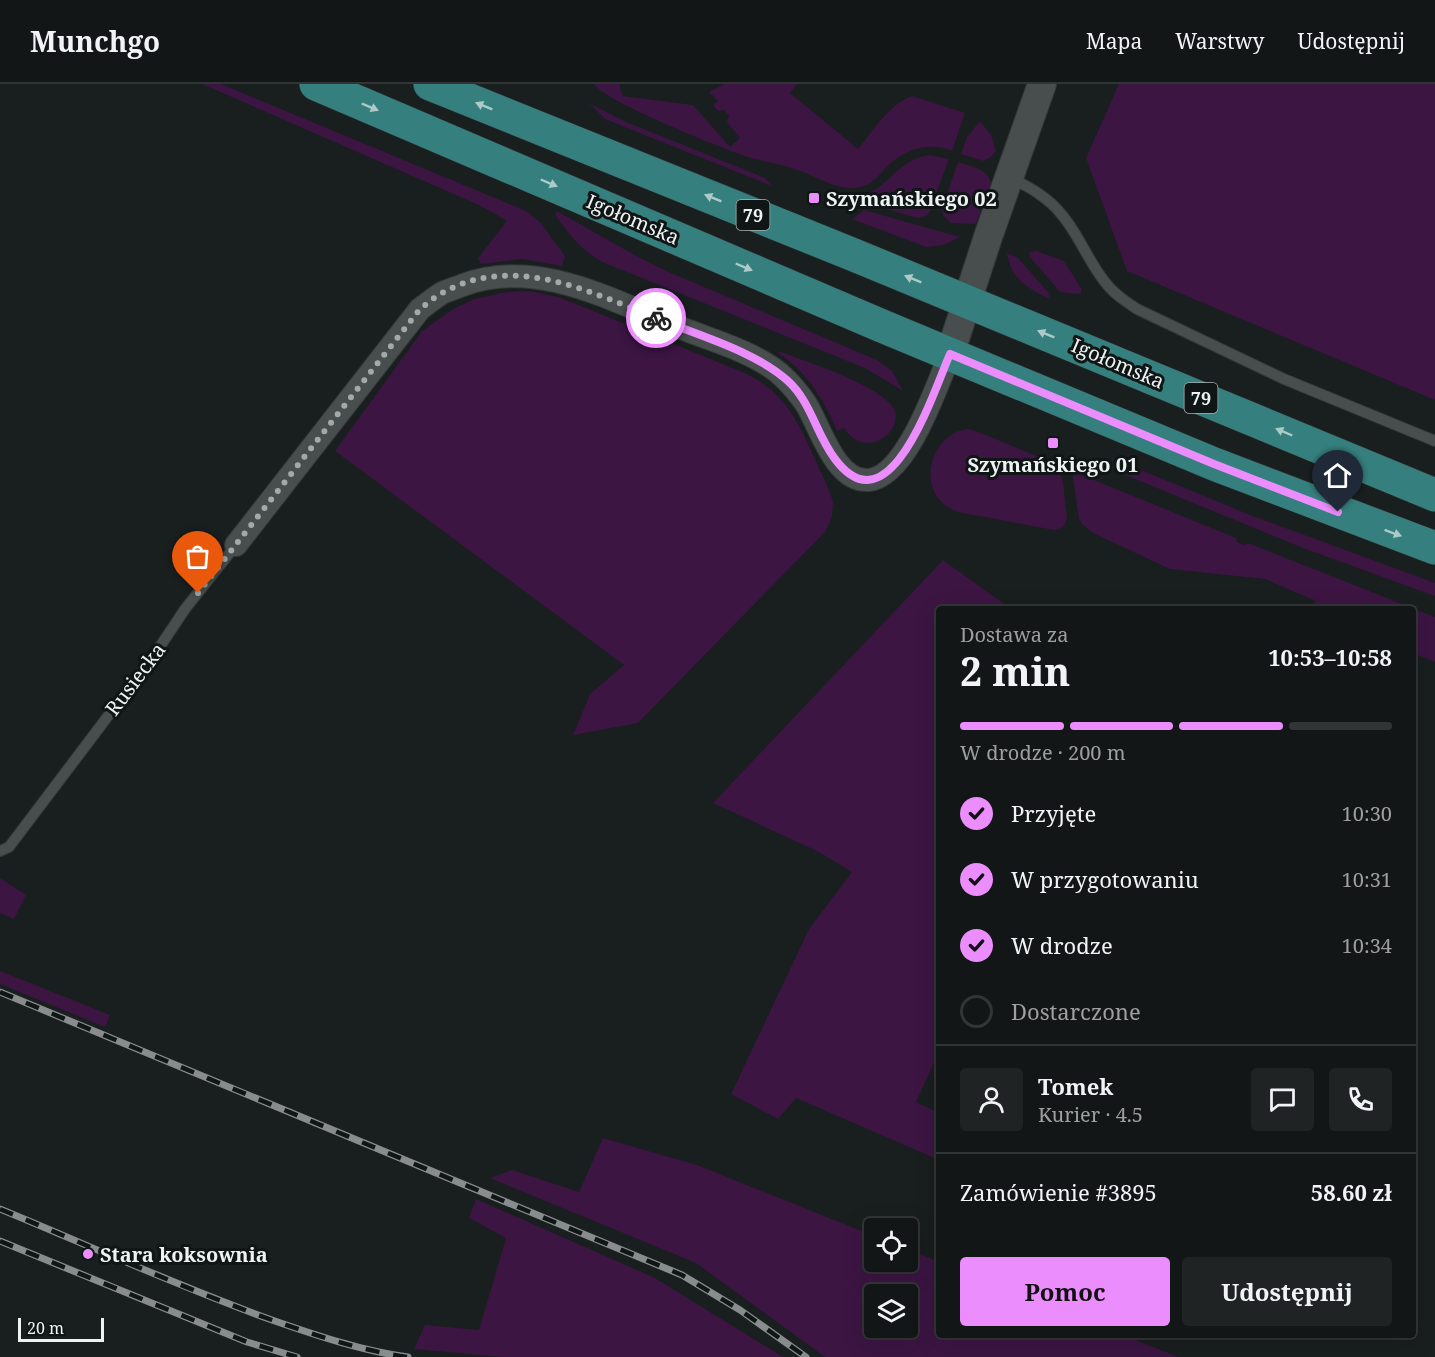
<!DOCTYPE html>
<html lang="pl">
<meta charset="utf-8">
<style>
:root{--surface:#131616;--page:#202323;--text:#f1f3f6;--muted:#9d9fa1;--line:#323535;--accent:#eb8dfc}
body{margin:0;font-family:"Noto Serif",serif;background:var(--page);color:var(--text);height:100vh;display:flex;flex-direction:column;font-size:22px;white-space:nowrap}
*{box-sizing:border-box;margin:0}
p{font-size:20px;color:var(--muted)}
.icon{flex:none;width:33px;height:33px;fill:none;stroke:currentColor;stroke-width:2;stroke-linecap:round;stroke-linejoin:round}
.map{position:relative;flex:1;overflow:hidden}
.details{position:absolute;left:936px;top:522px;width:480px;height:732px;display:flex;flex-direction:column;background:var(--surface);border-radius:6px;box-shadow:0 6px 24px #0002,0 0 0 2px var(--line)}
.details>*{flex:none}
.controls{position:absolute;left:864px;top:1134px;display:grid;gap:12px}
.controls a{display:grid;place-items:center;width:54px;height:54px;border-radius:6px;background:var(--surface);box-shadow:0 6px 24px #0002,0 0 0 2px var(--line);font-size:30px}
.scale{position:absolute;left:18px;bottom:15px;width:86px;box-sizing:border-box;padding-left:6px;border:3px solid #eef2f2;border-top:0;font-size:16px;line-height:21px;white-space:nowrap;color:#eef2f2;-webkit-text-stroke:4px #101515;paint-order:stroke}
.pin{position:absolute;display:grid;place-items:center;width:51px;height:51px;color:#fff;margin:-62px -26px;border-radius:50% 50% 50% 0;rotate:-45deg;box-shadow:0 0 6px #0007}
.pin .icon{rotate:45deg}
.courier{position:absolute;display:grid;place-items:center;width:60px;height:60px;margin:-30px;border:4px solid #eb8dfc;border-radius:50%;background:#fff;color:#222;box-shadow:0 2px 8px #0007}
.summary em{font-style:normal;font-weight:700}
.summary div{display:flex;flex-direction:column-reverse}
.summary{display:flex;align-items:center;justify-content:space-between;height:102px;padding:0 24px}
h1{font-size:39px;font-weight:700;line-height:45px}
.bar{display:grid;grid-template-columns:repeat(4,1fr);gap:9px 6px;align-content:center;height:72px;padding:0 24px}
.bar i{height:8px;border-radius:4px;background:var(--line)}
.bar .selected{background:var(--accent)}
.bar p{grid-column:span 4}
.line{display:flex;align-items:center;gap:15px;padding:0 24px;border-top:2px solid var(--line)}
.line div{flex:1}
.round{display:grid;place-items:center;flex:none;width:63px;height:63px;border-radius:6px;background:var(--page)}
ol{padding:0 24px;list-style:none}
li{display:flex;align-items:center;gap:18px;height:66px}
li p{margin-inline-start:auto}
li .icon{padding:6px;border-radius:50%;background:var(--accent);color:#111;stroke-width:4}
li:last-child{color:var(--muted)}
li i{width:33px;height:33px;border:3px solid var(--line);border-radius:50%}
.primary-button{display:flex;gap:12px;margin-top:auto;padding:12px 24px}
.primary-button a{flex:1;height:69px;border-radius:6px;background:var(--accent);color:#111;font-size:24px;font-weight:700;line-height:69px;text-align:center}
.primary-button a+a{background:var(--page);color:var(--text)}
header{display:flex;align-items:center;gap:36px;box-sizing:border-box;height:84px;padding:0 30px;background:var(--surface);border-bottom:2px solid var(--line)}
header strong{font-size:28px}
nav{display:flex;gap:33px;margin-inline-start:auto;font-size:21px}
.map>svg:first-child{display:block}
.green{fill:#3c1543;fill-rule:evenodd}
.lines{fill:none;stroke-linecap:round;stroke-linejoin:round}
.service-casing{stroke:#343737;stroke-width:12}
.minor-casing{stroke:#343737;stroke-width:24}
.tertiary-casing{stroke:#343737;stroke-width:30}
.primary-casing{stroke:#343737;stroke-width:34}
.service{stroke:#474e4d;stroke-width:10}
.minor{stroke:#474e4d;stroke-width:22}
.tertiary{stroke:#474e4d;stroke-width:28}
.primary{stroke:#35807e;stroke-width:33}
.rail-casing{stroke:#888c8c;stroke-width:7}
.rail{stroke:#101515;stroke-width:4.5;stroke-dasharray:14;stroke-linecap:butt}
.oneway{fill:#adcac9}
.done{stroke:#a3a8a8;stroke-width:6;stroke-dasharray:0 10.8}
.route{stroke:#eb8dfc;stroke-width:8}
.poi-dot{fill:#eb8dfc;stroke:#101515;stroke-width:2}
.labels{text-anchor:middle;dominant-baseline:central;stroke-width:6;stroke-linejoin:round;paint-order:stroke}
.shield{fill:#101515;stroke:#abb0b0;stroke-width:1.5}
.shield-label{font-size:18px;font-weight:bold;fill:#eef2f2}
.poi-label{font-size:20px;font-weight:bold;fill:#eef2f2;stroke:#101515;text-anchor:start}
.street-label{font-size:20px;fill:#eef2f2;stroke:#101515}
</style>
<header>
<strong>Munchgo</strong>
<nav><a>Mapa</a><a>Warstwy</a><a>Udostępnij</a></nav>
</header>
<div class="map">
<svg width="1435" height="1273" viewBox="0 0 1435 1273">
<rect width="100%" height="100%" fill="#191e1e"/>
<path class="green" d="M202,0h19l305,127 14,11 25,34 -3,10 -40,-7 -41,5 -3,-6 29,-37 -26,-15z
M594,0h25l4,12 70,9 37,42 10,-9 -13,-16 2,-6 -5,-6 -6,1 -5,-6 5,-4 -9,-9 15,-8h73l-7,9 68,56c16,-19 30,-44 54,-53l53,17 -13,38c-20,-9 -43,-3 -60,11 -14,12 -18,25 -40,26 -18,1 -36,-12 -52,-17 -16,-6 -33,-9 -49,-13 -25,-8 -146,-56 -157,-74z
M1119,0h316v316l-308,-129 -41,-113z
M589,19l37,19 139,56 7,8 -167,-67z
M980,37l11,14 5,16 -5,6 -8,4 -22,-7 6,-17z
M929,71l20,4 -21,56 -10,3 -63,-18 -3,-3c37,-3 40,-36 77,-42z
M958,78c14,5 30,6 33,22l-15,40 -25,-1 -8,-8 -1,-7z
M864,126l96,27 -16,8 -18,2 -74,-28z
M557,127l83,47 31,15 206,87 15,11 11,20 -38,-23 -263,-106c-21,-12 -33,-27 -47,-48z
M1034,166l30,11 17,27v5l-3,1 -18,-2 -30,-35 -1,-5h5z
M1007,169l11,5 30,34 2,7c-23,-11 -39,-20 -43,-46z
M529,207l29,6 23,9 166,68c39,20 51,47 68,85 6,14 14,28 18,43l-1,15 -7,15 -187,191 -65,12 17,-41 34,-29 -289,-214 87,-120 31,-22 21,-10 33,-7z
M779,267c29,12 94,31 113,55 17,20 -25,58 -48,22l-7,3c-13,-31 -30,-59 -59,-78z
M968,345l13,4 80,33 -1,9 3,6 4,38 -4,8 -9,3 -96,-18c-46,-16 -29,-79 10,-83z
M1112,374l138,57 185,68v13l-132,-48 -180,-74z
M1072,387l164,67 1,4 7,3 4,-2 187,74v45l-22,-9v-44h-101l4,-8 -51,-22 -95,-10 -77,-36 -10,-8 -4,-6z
M943,476l68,49h-72v443l-23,50 23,11v47l-143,-62 -18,21 -47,-25 78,-165 43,-57 -33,-20 -106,-49z
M0,794l26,17 -12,24 -14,-6z
M0,887l110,44 -5,12 -105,-43z
M603,1054l94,27 177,71v26h34v-13l31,13v73h184l55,22h-353l-129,-94 -206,-85 22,-8 67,22zM874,1210h34v34h-34z
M476,1115l179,79 128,79h-280l-89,-8 11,-24 54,5 27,-92 -37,-20z"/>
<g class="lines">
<defs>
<path id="service" d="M1009,93c20,10 39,20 53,38 17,20 26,46 43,67 8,11 20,19 32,27l147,70 151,62
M0,767l9,-4 146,-193 30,-45 51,-64"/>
<path id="minor" d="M236,461l184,-236c7,-5 14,-11 22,-16 6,-3 14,-5 21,-8 73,-27 146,14 213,41 34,14 74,24 103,47 10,9 19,19 27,31 14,22 29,79 63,76 38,-4 68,-95 81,-126"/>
<path id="tertiary" d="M950,270l38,-117 54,-153"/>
<path id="primary" d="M316,0l566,242 332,138 221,84
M430,0l424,171 581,240"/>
</defs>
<use href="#service" class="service-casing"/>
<use href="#minor" class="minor-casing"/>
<use href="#tertiary" class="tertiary-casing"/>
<use href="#primary" class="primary-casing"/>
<use href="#service" class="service"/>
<use href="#minor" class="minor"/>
<use href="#tertiary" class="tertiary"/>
<use href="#primary" class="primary"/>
<defs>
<path id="rail" d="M0,908l682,283 58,35 66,47
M0,1125c90,37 180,78 272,111 43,15 90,31 136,37
M0,1157l247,101 50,15"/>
</defs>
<use href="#rail" class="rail-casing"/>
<use href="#rail" class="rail"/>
</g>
<defs><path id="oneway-solid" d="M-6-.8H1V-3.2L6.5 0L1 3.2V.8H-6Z" transform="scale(1.5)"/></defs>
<g class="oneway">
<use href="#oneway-solid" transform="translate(484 22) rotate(-158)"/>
<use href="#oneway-solid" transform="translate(370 23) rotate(23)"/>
<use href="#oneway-solid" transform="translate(549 99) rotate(23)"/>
<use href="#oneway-solid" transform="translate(713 114) rotate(-158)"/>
<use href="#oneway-solid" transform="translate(744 183) rotate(23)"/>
<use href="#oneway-solid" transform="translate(913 195) rotate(-158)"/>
<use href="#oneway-solid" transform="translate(1046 250) rotate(-158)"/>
<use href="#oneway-solid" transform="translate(1284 348) rotate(-157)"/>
<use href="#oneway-solid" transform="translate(1393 449) rotate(20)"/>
</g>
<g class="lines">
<path class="done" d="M198,509l222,-284c7,-5 14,-12 22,-16 72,-40 146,-2 214,25"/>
<path class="route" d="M656,234c41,17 99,33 132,63 23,21 28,53 47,78 55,74 99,-69 115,-105l264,110 124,48"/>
</g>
<g class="poi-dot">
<rect x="808" y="108" width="12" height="12" rx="3"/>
<rect x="1047" y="353" width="12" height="12" rx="3"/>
<circle cx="88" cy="1170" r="6"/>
</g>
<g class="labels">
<g class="shield">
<rect x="736.5" y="116" width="33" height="30" rx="4.5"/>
<rect x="1184.5" y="299" width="33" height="30" rx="4.5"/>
</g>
<g class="shield-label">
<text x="753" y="131">79</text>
<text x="1201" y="314">79</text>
</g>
<g class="poi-label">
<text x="826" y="114">Szymańskiego 02</text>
<text x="1053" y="380" text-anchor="middle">Szymańskiego 01</text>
<text x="100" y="1170">Stara koksownia</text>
</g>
<g class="street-label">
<text transform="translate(633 135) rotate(23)">Igołomska</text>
<text transform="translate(1118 279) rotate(23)">Igołomska</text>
<text transform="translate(135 595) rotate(-53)">Rusiecka</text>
</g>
</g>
</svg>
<div class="controls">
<a><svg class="icon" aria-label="locate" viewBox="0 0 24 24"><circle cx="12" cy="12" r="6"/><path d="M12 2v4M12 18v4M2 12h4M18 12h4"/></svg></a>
<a><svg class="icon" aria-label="layers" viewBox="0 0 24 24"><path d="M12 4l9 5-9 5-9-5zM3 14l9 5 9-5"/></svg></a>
</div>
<div class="scale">20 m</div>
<div class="pin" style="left:198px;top:509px;background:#ea580c"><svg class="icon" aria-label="bag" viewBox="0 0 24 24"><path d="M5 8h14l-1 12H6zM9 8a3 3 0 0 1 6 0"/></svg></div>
<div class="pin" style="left:1338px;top:428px;background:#1f2937"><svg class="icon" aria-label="home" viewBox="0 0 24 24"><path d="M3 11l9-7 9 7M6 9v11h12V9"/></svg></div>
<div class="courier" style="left:656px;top:234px"><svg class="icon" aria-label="bike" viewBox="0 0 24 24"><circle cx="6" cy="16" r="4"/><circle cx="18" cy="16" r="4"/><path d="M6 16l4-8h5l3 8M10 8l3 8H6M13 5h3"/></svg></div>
<section class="details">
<div class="summary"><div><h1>2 min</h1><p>Dostawa za</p></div><em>10:53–10:58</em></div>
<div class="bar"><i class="selected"></i><i class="selected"></i><i class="selected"></i><i></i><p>W drodze · 200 m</p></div>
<ol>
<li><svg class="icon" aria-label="check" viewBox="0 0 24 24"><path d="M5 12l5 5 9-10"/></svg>Przyjęte<p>10:30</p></li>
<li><svg class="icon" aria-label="check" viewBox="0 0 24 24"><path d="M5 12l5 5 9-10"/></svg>W przygotowaniu<p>10:31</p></li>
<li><svg class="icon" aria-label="check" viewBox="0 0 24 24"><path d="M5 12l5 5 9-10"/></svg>W drodze<p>10:34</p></li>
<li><i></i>Dostarczone</li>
</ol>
<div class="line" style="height:108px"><a class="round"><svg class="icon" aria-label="person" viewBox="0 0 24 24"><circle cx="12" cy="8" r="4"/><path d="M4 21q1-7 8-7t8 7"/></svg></a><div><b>Tomek</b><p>Kurier · 4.5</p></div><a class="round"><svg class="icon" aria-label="chat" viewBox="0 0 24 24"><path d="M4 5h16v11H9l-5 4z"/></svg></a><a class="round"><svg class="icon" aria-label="phone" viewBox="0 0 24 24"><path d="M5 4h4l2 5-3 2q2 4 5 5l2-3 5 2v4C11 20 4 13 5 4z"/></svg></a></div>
<div class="line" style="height:78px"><div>Zamówienie #3895</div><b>58.60 zł</b></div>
<div class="primary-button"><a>Pomoc</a><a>Udostępnij</a></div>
</section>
</div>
